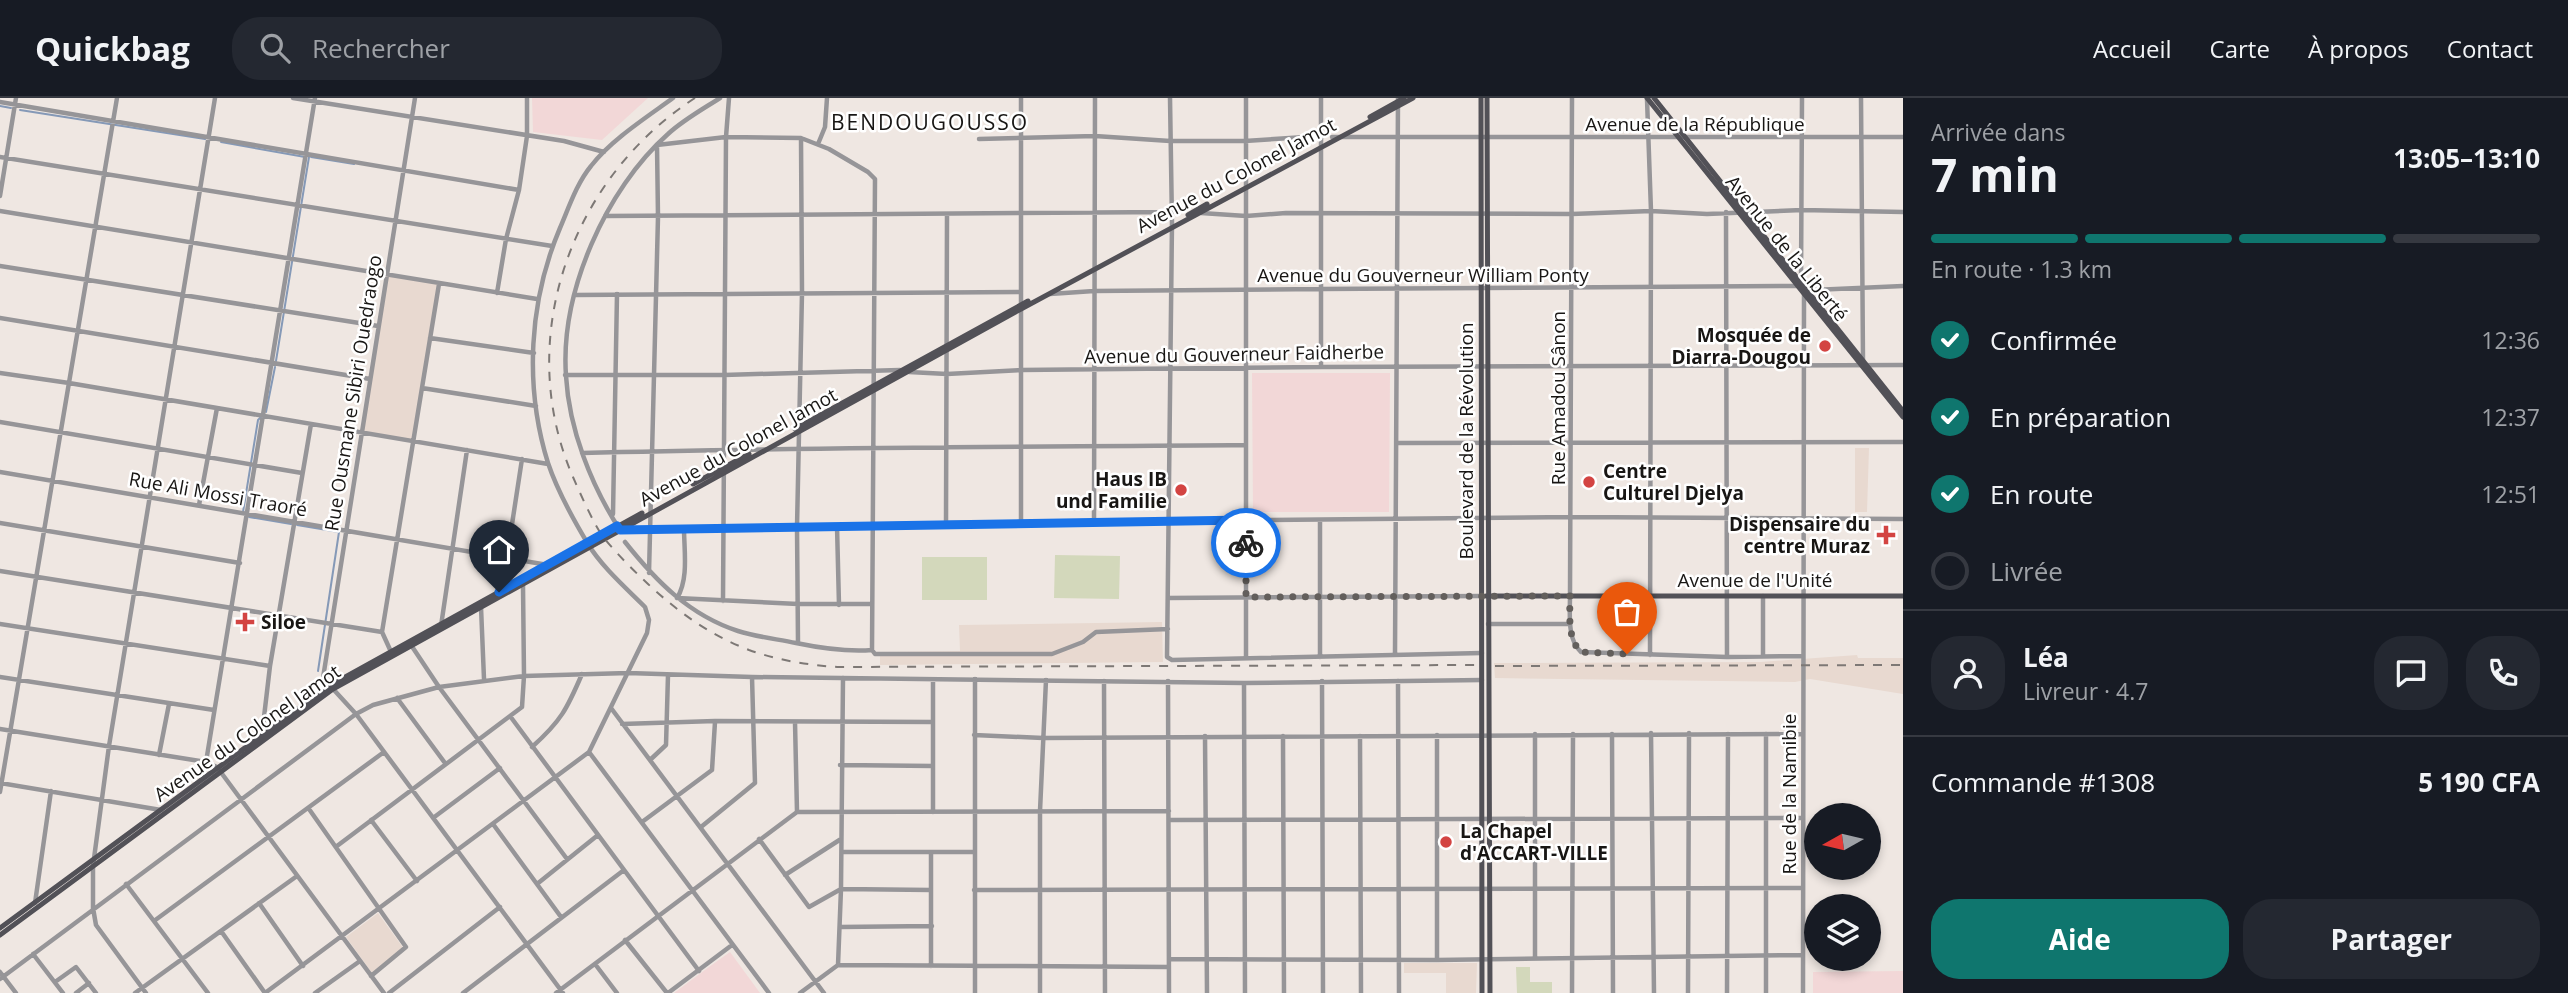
<!DOCTYPE html>
<html lang="fr">
<meta charset="utf-8">
<style>
:root{--surface:#171b24;--page:#242831;--text:#f1f3f6;--muted:#9ea1a6;--line:#363941;--accent:#0f766e}
body{margin:0;font-family:"Open Sans",sans-serif;background:var(--page);color:var(--text);height:100vh;display:flex;flex-direction:column;font-size:26px;white-space:nowrap}
*{box-sizing:border-box;margin:0}
p{font-size:23px;color:var(--muted)}
.icon{flex:none;width:38px;height:38px;fill:none;stroke:currentColor;stroke-width:2;stroke-linecap:round;stroke-linejoin:round}
.map{position:relative;flex:1;overflow:hidden}
.side{display:flex;flex-direction:column;background:var(--surface);width:665px}
.side>*{flex:none}
.needle{width:46px;rotate:262deg}
.tools{position:absolute;left:1804px;top:705px;display:grid;gap:14px}
.tools a{display:grid;place-items:center;width:77px;height:77px;border-radius:50%;background:var(--surface);box-shadow:0 4px 10px #0003;font-size:35px}
.pin{position:absolute;display:grid;place-items:center;width:60px;height:60px;color:#fff;margin:-72px -30px;border-radius:50% 50% 50% 0;rotate:-45deg;box-shadow:0 0 7px #0007}
.pin .icon{rotate:45deg}
.courier{position:absolute;display:grid;place-items:center;width:70px;height:70px;margin:-35px;border:5px solid #1a73e8;border-radius:50%;background:#fff;color:#222;box-shadow:0 2px 9px #0007}
.overview em{font-style:normal;font-weight:700}
.overview div{display:flex;flex-direction:column-reverse}
.overview{display:flex;align-items:center;justify-content:space-between;height:119px;padding:0 28px}
h1{font-size:46px;font-weight:700;line-height:52px}
.bar{display:grid;grid-template-columns:repeat(4,1fr);gap:10px 7px;align-content:center;height:84px;padding:0 28px}
.bar i{height:9px;border-radius:5px;background:var(--line)}
.bar .active{background:var(--accent)}
.bar p{grid-column:span 4}
.line{display:flex;align-items:center;gap:18px;padding:0 28px;border-top:2px solid var(--line)}
.line div{flex:1}
.round{display:grid;place-items:center;flex:none;width:74px;height:74px;border-radius:28px;background:var(--page)}
ol{padding:0 28px;list-style:none}
li{display:flex;align-items:center;gap:21px;height:77px}
li p{margin-inline-start:auto}
li .icon{padding:7px;border-radius:50%;background:var(--accent);color:#fff;stroke-width:4}
li:last-child{color:var(--muted)}
li i{width:38px;height:38px;border:4px solid var(--line);border-radius:50%}
.cta{display:flex;gap:14px;margin-top:auto;padding:14px 28px}
.cta a{flex:1;height:80px;border-radius:28px;background:var(--accent);color:#fff;font-size:28px;font-weight:700;line-height:80px;text-align:center}
.cta a+a{background:var(--page);color:var(--text)}
header{display:flex;align-items:center;gap:42px;box-sizing:border-box;height:98px;padding:0 35px;background:var(--surface);border-bottom:2px solid var(--line)}
header strong{font-size:33px}
nav{display:flex;gap:38px;margin-inline-start:auto;font-size:24px}
.search{width:490px;height:63px;background:var(--page);display:flex;align-items:center;gap:18px;box-sizing:border-box;padding:0 24px;border-radius:28px;color:var(--muted);font-size:26px}
main{display:flex;flex:1;min-height:0}
.map>svg:first-child{display:block}
.built{fill:#e8d9d0}
.education{fill:#f2d7d7}
.green{fill:#d3d8bb}
.lines{fill:none;stroke-linecap:round;stroke-linejoin:round}
.stream{stroke:#8599b7;stroke-width:2}
.minor{stroke:#969598;stroke-width:4.5}
.major{stroke:#525157;stroke-width:5}
.rail{stroke:#7d7875;stroke-width:2;stroke-dasharray:9 9;stroke-linecap:butt}
.done{stroke:#635f5c;stroke-width:7;stroke-dasharray:0 12.6}
.route{stroke:#1a73e8;stroke-width:9}
.poi-dot{fill:#d34442;stroke:#fff;stroke-width:2.5}
.labels{text-anchor:middle;dominant-baseline:central;stroke-width:5;stroke-linejoin:round;paint-order:stroke}
.street-label{font-size:19px;fill:#181614;stroke:#fff}
.poi-label{font-size:19px;font-weight:bold;fill:#181614;stroke:#fff;text-anchor:end}
.neighbourhood-label{font-size:21px;letter-spacing:2px;fill:#181614;stroke:#fff}
</style>
<header>
<strong>Quickbag</strong>
<div class="search"><svg class="icon" aria-label="search" viewBox="0 0 24 24"><circle cx="10" cy="10" r="6"/><path d="M15 15l6 6"/></svg>Rechercher</div>
<nav><a>Accueil</a><a>Carte</a><a>À propos</a><a>Contact</a></nav>
</header>
<main>
<div class="map">
<svg width="1903" height="895" viewBox="0 0 1903 895">
<rect width="100%" height="100%" fill="#efe7e2"/>
<path class="built" d="M386,176l53,10 -25,156 -53,-9z
M1855,350h14l-2,64h-12z
M1162,524l1,40 -283,3v-13l80,-1 -1,-26z
M1857,557l1,3h45v36l-93,-15 -15,3 -300,-4 -1,-15 267,-1z
M378,815l26,36 -32,24 -26,-36z
M1404,865h73l-1,30h-30v-20h-42z"/>
<path class="education" d="M532,0h116l-46,42 -69,-8z
M1252,275h138l-1,139h-136z
M730,854l30,41h-86l35,-26z
M1903,873v22h-90v-21z"/>
<path class="green" d="M1055,457l65,1 -1,43 -65,-1z
M922,459h65v43h-65z
M1516,869h14v15h22v11h-35z"/>
<g class="lines">
<path class="stream" d="M0,8l11,2
M20,12l185,29
M221,44l84,15
M311,59l43,7
M276,263l33,-204
M266,314l9,-45
M243,414l15,-92 4,-4
M249,419l42,7
M297,427l42,7 -21,139"/>
<path class="minor" d="M293,0l271,43 40,11
M415,0l-92,580 33,36 207,279
M720,0c-17,11 -37,22 -52,36 -62,55 -108,158 -102,242 3,53 25,109 54,154l326,-7 626,-6 331,2
M1170,0l2,125 -5,434 5,3 310,-7
M1246,0v560
M1572,0l-2,498c0,17 -3,44 11,56l146,5 76,-1
M1861,0l2,262
M1647,1l4,112 -1,444
M0,4l519,88
M1332,39h571
M979,41l116,-3 75,5h75l76,-5
M818,46l7,-17 2,-29
M0,59l552,89
M0,98l16,-98
M0,113l537,88
M1726,114l1,445
M1201,115l45,3 40,-3 286,1 79,-3 56,3 95,-4 101,2
M605,118l566,-4
M0,168l378,60
M497,195l9,-54 13,-49 8,-54v-38
M1050,196l44,-3 227,-2 476,-3 4,-4 1,-184
M574,197l447,-3
M0,220l370,61
M430,240l104,15
M1321,269v-269
M909,274l38,2 74,-4 300,-3 582,-2
M0,275l69,10 479,81
M565,277h159l176,-5
M422,290l114,18
M0,324l302,51
M1398,345l505,-1
M582,355c221,-6 443,-6 664,-8
M0,374l548,93
M199,407l18,-97
M613,416l4,-220
M1320,422v137
M1094,424l1,-424
M0,425l240,40
M946,425l1,-308
M1021,425v-425
M837,428l2,79
M684,430c0,22 5,51 -7,70l121,6h72
M625,444c31,39 64,73 113,89 19,6 39,8 58,12 24,5 51,9 76,7l3,-471 -7,-7 -39,-23 -28,-11 -75,-1 -69,8 1,72 -9,356
M507,459l15,-98
M0,473l382,61
M1168,500l314,-2
M723,503l3,-464 3,-39
M481,509l3,72
M0,526l270,42
M1488,526h82
M441,528l26,-176
M798,545l-1,-116 5,-234 -1,-155
M411,547l28,42 128,172
M872,552l3,4h177l31,-12 13,-10 72,-3
M392,556l-10,-22 57,-348
M1395,556l3,-556
M1763,558v-60
M0,579l214,33
M933,582v132
M1104,583l1,312
M1168,583l1,312
M1322,583l1,312
M1398,583l1,312
M1244,585l1,310
M397,600l48,65
M611,610l213,285
M510,618l189,255
M795,624l2,90
M622,626l93,-3 218,1
M0,631l206,33 11,5 167,226
M1651,635l3,260
M262,636l8,-68 41,-242
M1612,636l1,259
M1766,636v259
M974,637l69,3 760,-4
M1205,638l2,257
M1283,638l1,257
M1360,638l1,257
M532,649c29,-26 35,-38 50,-73
M589,654l180,241
M159,657l10,-51
M650,662l16,-15 2,-70
M206,664l109,-664
M840,667l93,1
M0,685l161,27
M0,694l117,-694
M309,711l97,138 -35,29
M433,720l67,-50
M371,722l46,61
M1169,722l634,-2
M642,724l70,-52 3,-48
M493,726l68,93
M701,729l54,-44 -3,-106
M759,741l50,68 32,-18 90,1
M337,748l185,-139 2,-31 -1,-91
M842,754h132
M785,777l56,-36
M126,786l82,109
M537,786l61,-49
M974,792l829,-2
M35,805l16,-112
M259,805l44,63
M154,823l230,-169
M840,829l92,-1
M221,833l44,62
M625,842l42,53
M33,856l30,39
M1535,860v-224
M1169,861l268,1 366,-5
M1437,862v-225
M595,866l22,29
M838,867l3,-76 2,-211
M931,868v-114
M0,874l16,21
M0,881l356,-265 17,-9 66,-18 85,-11 104,-3 124,4 492,6 238,-3
M55,884l21,-15 20,26
M76,895l13,-10
M135,895l162,-117
M146,895l-50,-68 -3,-17v-42l16,-120 106,-648
M265,895l324,-241 58,-119 2,-13 -4,-13c-19,-19 -43,-40 -57,-63 -15,-25 -31,-54 -40,-81 -24,-77 -19,-162 12,-235 9,-21 17,-45 31,-62 20,-26 56,-49 82,-68
M315,895l45,-32
M389,895l111,-86
M463,895l161,-123
M556,895l241,-181 372,-1
M668,895l64,-48
M800,895l38,-28 331,2
M975,895v-314
M1040,895v-182l6,-131
M1572,895l1,-259
M1688,895l1,-260
M1727,895l1,-259
M1803,895l1,-699 9,-4 90,-4"/>
<path class="major" d="M1481,0l1,895
M1487,0l3,895
M1647,0l256,319
M1654,0l249,313
M1370,19l34,-19
M1188,117l19,-11
M795,331l233,-128
M693,386l56,-30
M1486,498h417
M0,830l329,-242 313,-173
M0,837l333,-246 688,-380 392,-211"/>
<path class="rail" d="M695,0c-124,80 -182,241 -122,379 7,16 21,48 31,61 13,16 29,32 44,46 30,28 62,51 101,66 28,10 58,15 88,17l640,-2
M1495,568l408,-1"/>
</g>
<g class="lines">
<path class="done" d="M1246,445v54l324,-1c0,18 -3,43 11,56l46,2"/>
<path class="route" d="M499,494l118,-66 3,4 626,-10v23"/>
</g>
<g class="poi-dot">
<circle cx="1825" cy="248" r="7"/>
<circle cx="1589" cy="384" r="7"/>
<circle cx="1181" cy="392" r="7"/>
<path d="M1882.5 426.5h7v7h7v7h-7v7h-7v-7h-7v-7h7z"/>
<path d="M241.5 513.5h7v7h7v7h-7v7h-7v-7h-7v-7h7z"/>
<circle cx="1446" cy="744" r="7"/>
</g>
<g class="labels">
<g class="street-label">
<text x="1695" y="26">Avenue de la République</text>
<text transform="translate(1236 77) rotate(-28)">Avenue du Colonel Jamot</text>
<text transform="translate(1787 150) rotate(51)">Avenue de la Liberté</text>
<text x="1423" y="177">Avenue du Gouverneur William Ponty</text>
<text transform="translate(1234 256) rotate(-1)">Avenue du Gouverneur Faidherbe</text>
<text transform="translate(353 295) rotate(-81)">Rue Ousmane Sibiri Ouedraogo</text>
<text transform="translate(1558 300) rotate(-90)">Rue Amadou Sânon</text>
<text transform="translate(1466 343) rotate(-90)">Boulevard de la Révolution</text>
<text transform="translate(738 349) rotate(-29)">Avenue du Colonel Jamot</text>
<text transform="translate(218 396) rotate(10)">Rue Ali Mossi Traoré</text>
<text x="1755" y="482">Avenue de l'Unité</text>
<text transform="translate(247 635) rotate(-35)">Avenue du Colonel Jamot</text>
<text transform="translate(1789 696) rotate(-90)">Rue de la Namibie</text>
</g>
<g class="poi-label">
<text x="1811" y="237">Mosquée de<tspan x="1811" dy="22">Diarra-Dougou</tspan></text>
<text x="1603" y="373" text-anchor="start">Centre<tspan x="1603" dy="22">Culturel Djelya</tspan></text>
<text x="1167" y="381">Haus IB<tspan x="1167" dy="22">und Familie</tspan></text>
<text x="1870" y="426">Dispensaire du<tspan x="1870" dy="22">centre Muraz</tspan></text>
<text x="261" y="524" text-anchor="start">Siloe</text>
<text x="1460" y="733" text-anchor="start">La Chapel<tspan x="1460" dy="22">d'ACCART-VILLE</tspan></text>
</g>
<g class="neighbourhood-label">
<text x="930" y="24">BENDOUGOUSSO</text>
</g>
</g>
</svg>
<div class="tools">
<a><svg class="needle" viewBox="-14 -14 28 28"><path d="M0-13l5 13h-10z" fill="#e53935"/><path d="M0 13l5-13h-10z" fill="#9ea1a6"/></svg></a>
<a><svg class="icon" aria-label="layers" viewBox="0 0 24 24"><path d="M12 4l9 5-9 5-9-5zM3 14l9 5 9-5"/></svg></a>
</div>
<div class="pin" style="left:1627px;top:556px;background:#ea580c"><svg class="icon" aria-label="bag" viewBox="0 0 24 24"><path d="M5 8h14l-1 12H6zM9 8a3 3 0 0 1 6 0"/></svg></div>
<div class="pin" style="left:499px;top:494px;background:#1f2937"><svg class="icon" aria-label="home" viewBox="0 0 24 24"><path d="M3 11l9-7 9 7M6 9v11h12V9"/></svg></div>
<div class="courier" style="left:1246px;top:445px"><svg class="icon" aria-label="bike" viewBox="0 0 24 24"><circle cx="6" cy="16" r="4"/><circle cx="18" cy="16" r="4"/><path d="M6 16l4-8h5l3 8M10 8l3 8H6M13 5h3"/></svg></div>
</div>
<section class="side">
<div class="overview"><div><h1>7 min</h1><p>Arrivée dans</p></div><em>13:05–13:10</em></div>
<div class="bar"><i class="active"></i><i class="active"></i><i class="active"></i><i></i><p>En route · 1.3 km</p></div>
<ol>
<li><svg class="icon" aria-label="check" viewBox="0 0 24 24"><path d="M5 12l5 5 9-10"/></svg>Confirmée<p>12:36</p></li>
<li><svg class="icon" aria-label="check" viewBox="0 0 24 24"><path d="M5 12l5 5 9-10"/></svg>En préparation<p>12:37</p></li>
<li><svg class="icon" aria-label="check" viewBox="0 0 24 24"><path d="M5 12l5 5 9-10"/></svg>En route<p>12:51</p></li>
<li><i></i>Livrée</li>
</ol>
<div class="line" style="height:126px"><a class="round"><svg class="icon" aria-label="person" viewBox="0 0 24 24"><circle cx="12" cy="8" r="4"/><path d="M4 21q1-7 8-7t8 7"/></svg></a><div><b>Léa</b><p>Livreur · 4.7</p></div><a class="round"><svg class="icon" aria-label="chat" viewBox="0 0 24 24"><path d="M4 5h16v11H9l-5 4z"/></svg></a><a class="round"><svg class="icon" aria-label="phone" viewBox="0 0 24 24"><path d="M5 4h4l2 5-3 2q2 4 5 5l2-3 5 2v4C11 20 4 13 5 4z"/></svg></a></div>
<div class="line" style="height:91px"><div>Commande #1308</div><b>5 190 CFA</b></div>
<div class="cta"><a>Aide</a><a>Partager</a></div>
</section>
</main>
